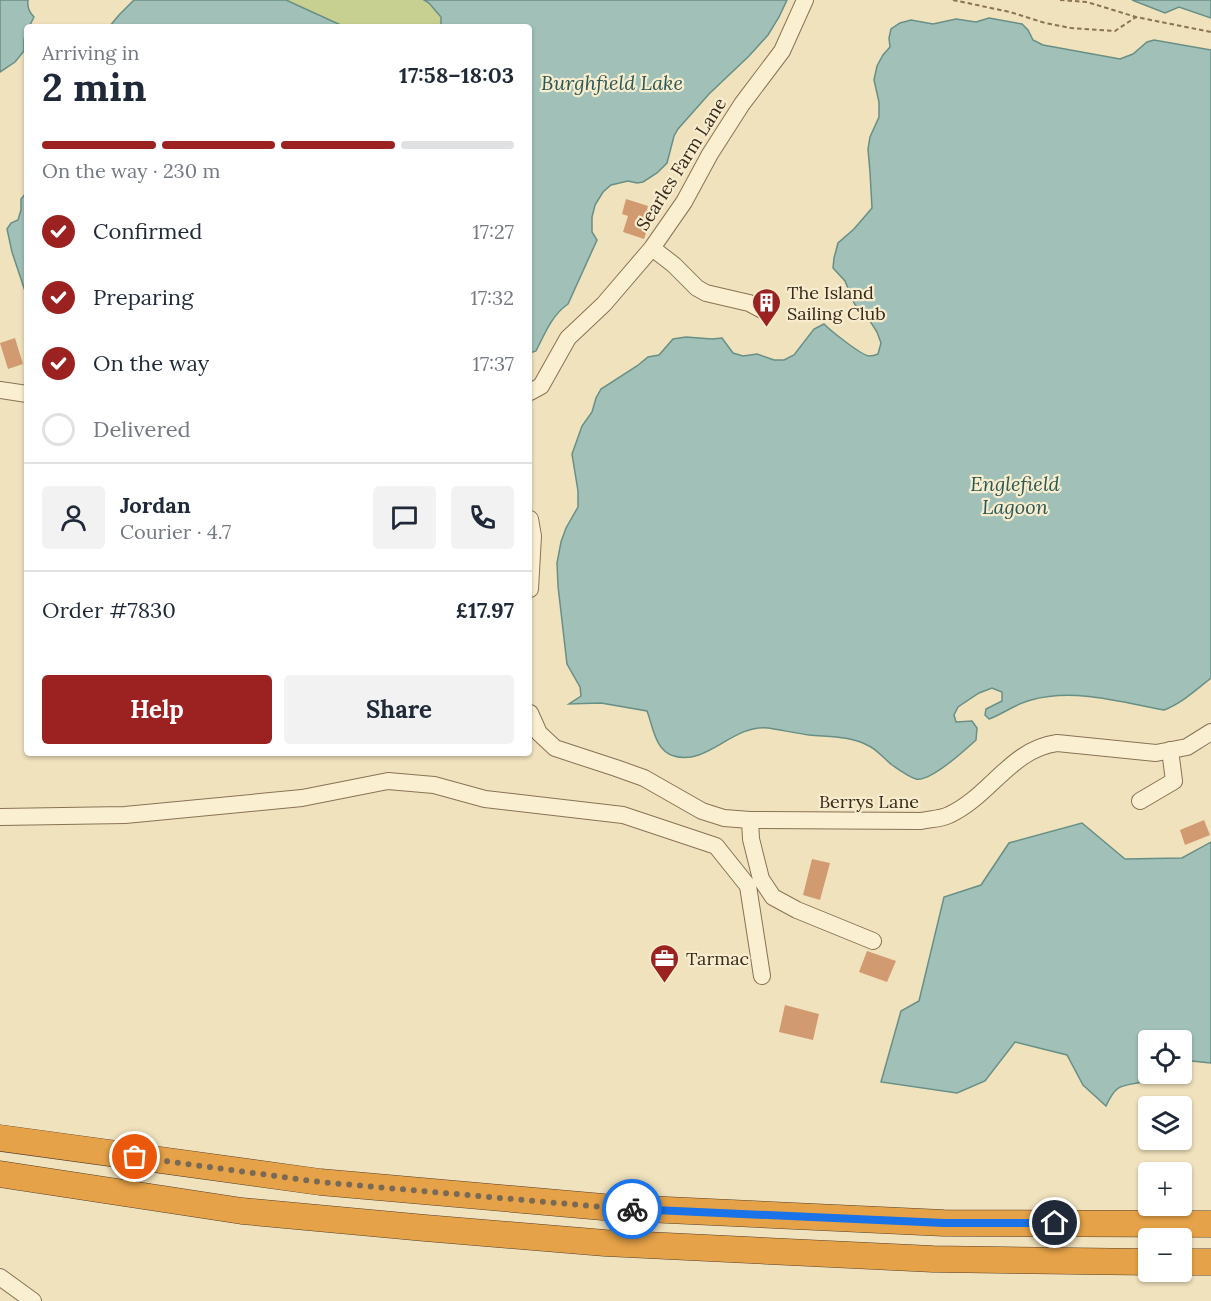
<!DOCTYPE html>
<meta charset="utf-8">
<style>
:root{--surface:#fff;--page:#f2f2f3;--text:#1f2937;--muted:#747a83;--line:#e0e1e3;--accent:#9c2222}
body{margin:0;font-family:Lora,serif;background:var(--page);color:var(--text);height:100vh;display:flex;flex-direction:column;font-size:22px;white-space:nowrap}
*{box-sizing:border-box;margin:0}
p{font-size:20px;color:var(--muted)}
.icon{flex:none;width:33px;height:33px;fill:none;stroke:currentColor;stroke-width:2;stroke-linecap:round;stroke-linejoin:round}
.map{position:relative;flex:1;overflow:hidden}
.drawer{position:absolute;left:24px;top:24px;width:508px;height:732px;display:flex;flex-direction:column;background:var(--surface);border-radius:6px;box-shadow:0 2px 4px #0004}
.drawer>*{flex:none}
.controls{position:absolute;left:1138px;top:1030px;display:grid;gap:12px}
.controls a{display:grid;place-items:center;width:54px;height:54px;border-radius:6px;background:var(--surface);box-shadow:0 2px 4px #0004;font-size:30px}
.pin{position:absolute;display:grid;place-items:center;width:51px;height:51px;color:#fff;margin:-26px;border:3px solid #fff;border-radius:50%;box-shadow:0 2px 6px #0007}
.courier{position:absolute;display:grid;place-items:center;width:60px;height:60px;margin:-30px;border:4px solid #1a73e8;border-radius:50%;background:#fff;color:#222;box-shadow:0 2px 8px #0007}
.head em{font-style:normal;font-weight:700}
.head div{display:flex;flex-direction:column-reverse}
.head{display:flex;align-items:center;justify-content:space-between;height:102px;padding:0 18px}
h1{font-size:39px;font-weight:700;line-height:45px}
.bar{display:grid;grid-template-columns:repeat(4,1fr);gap:9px 6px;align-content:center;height:72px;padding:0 18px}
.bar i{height:8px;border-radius:4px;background:var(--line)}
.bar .active{background:var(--accent)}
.bar p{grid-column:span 4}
.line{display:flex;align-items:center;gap:15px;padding:0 18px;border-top:2px solid var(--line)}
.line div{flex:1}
.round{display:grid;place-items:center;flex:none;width:63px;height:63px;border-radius:6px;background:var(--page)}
ol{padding:0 18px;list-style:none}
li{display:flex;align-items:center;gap:18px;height:66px}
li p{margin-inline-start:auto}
li .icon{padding:6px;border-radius:50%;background:var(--accent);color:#fff;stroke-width:4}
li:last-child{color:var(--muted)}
li i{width:33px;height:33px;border:3px solid var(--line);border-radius:50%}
.cta{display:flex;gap:12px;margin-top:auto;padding:12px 18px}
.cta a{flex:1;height:69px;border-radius:6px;background:var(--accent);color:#fff;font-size:24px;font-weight:700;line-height:69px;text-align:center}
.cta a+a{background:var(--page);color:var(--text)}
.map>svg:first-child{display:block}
.green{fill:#c7cf91}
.water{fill:#a1c1b8;stroke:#688f86;stroke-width:1.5}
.building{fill:#d19a71}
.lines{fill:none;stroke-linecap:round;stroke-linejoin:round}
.minor-casing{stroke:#897255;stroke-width:18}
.highway-casing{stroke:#563f2a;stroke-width:27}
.path{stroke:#897255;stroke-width:2;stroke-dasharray:4.5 3;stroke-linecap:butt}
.minor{stroke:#fbefd1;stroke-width:16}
.highway{stroke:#e6a248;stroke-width:26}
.done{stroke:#786a54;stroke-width:6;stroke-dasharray:0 10.8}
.route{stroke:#1a73e8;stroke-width:8}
.labels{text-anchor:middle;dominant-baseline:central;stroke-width:4.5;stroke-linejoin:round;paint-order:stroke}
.street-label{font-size:18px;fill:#38291b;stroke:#f7eccd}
.poi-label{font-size:18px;fill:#38291b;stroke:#f7eccd;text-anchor:start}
.water-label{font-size:20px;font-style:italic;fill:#295856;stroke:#f7eccd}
</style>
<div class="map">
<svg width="1211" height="1301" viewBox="0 0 1211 1301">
<rect width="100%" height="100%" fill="#f0e2bd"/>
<path class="green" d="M286,0h138l5,3 12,14v10h-96z"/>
<path class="water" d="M0,0h28c-1,7 1,12 6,17l-5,10h-2l-3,13v11l-9,11 -15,10z
M134,0h152l59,27h-236l10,-12z
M424,0h363l-8,17 -11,18 -19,21 -40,38 -31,35 -4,7 -7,27 -10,10 -14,9 -6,1 -9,-2 -17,4 -8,7 -8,13 -3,12v15l5,8 -29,64c-16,11 -23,29 -32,47l-6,2v-326h-89v-10l-12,-14z
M1132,0h79v18l-32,-11 -14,6z
M989,18l33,6 6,6 5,10 10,5 77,14 13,-5 14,-12 7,-2 57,10v628c-15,12 -29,25 -47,32 -43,-8 -89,-22 -133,-10 -16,4 -28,14 -42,19l-4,-4 1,-6 16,-8v-9l-10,-4 -13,5 -21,14 -4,8 2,7 16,-1 5,7 -1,12c-11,10 -45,42 -60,39 -7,-2 -18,-10 -24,-14 -9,-7 -15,-16 -25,-20 -17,-9 -39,-8 -58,-10 -14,-2 -28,-5 -41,-7 -35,-4 -61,38 -94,28 -19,-5 -21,-30 -27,-45l-46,-8 -32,1 12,-8 -1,-9 -13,-23 -9,-78 -1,-23 4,-21 5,-14 12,-21v-16l-6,-37 10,-28 10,-14 4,-14 5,-9 36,-23 11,-9 11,-2 14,-16 13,-2 26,2 10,-1 11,15 10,3 14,-2 17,6h10l10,-5 20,-26 10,-5c7,7 37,31 45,32 2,0 7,-1 9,-2l3,-11 -4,-11 -7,-11 -8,-5 -8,-13 -9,-22 -12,-13 1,-10 4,-15 16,-14 18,-21 -2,-36 -2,-23 2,-12 9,-20v-15l-5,-22 3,-14 6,-11 7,-8 -1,-9 2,-9 9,-6 11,-3 22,4 23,-5 20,3z
M27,192v105l-15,-45 -5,-23 4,-6 7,-3 3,-10v-11z
M1082,823l43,36 57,-1 29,-16v221l-29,-3v-19h-33v22l-4,4 -2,15c-23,4 -27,2 -37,24l-23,-21 -16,-30 -52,-13 -30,39 -28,12 -76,-11 20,-71 18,-10 25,-104 37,-12 28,-42z"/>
<path class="building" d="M626,199l22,7 -5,16 6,2 -5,15 -21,-7 5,-16 -6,-2z
M15,338l8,26 -15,5 -8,-26z
M1204,820l6,15 -25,10 -5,-15z
M812,859l18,4 -10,37 -17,-5z
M867,951l29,10 -9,21 -28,-10z
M785,1005l34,9 -6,26 -34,-8z"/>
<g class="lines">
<defs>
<path id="minor" d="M652,248l22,17 23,23 9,5 43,10 17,9
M0,390l27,4
M530,392l11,-6 27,-48 36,-34 48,-56 32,-46 26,-48 32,-50 40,-53 23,-51
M530,519l3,17 -3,53
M530,713l9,20 16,15 61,20 28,10 58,33 22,7 26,2 171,1c9,-2 20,-2 28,-6 40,-18 62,-66 108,-72l99,10 31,-6 24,-15
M1140,801l34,-20 -4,-31
M0,817l125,-2 177,-17 86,-17 46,4 51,14 138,16 93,31 32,40 14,90
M750,820l1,19 10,40 12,18 24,13 76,31
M0,1277l33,24"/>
<path id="highway" d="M0,1138l320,44 283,25 341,16 267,1
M0,1174l242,37 183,17 180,15 328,16 216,3
M1182,1262h29"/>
</defs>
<use href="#minor" class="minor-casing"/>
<use href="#highway" class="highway-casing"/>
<path class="path" d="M953,0l57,12 35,11 26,5 44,3 21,-14 75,15
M1060,0l27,2 49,15"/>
<use href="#minor" class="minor"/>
<use href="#highway" class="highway"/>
</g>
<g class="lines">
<path class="done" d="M135,1157l185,25 283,25 29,2"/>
<path class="route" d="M632,1209l312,14h111"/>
</g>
<defs>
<symbol id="building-pin" viewBox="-11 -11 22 30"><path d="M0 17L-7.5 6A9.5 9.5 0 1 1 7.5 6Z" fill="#9c2222" stroke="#f7eccd"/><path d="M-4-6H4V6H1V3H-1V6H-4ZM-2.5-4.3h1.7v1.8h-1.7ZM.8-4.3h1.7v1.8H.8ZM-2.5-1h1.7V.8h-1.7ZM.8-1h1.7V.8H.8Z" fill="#fff"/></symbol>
<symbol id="office-pin" viewBox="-11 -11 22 30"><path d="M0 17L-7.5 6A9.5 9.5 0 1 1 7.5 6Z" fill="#9c2222" stroke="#f7eccd"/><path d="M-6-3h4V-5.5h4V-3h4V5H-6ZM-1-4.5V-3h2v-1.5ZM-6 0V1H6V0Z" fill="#fff"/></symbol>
</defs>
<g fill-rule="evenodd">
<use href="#building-pin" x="750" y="286" width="33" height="45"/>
<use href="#office-pin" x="648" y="942" width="33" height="45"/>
</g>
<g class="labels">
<g class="street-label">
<text transform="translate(681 164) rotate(-58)">Searles Farm Lane</text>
<text x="869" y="801">Berrys Lane</text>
</g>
<g class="poi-label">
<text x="787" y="292">The Island<tspan x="787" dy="21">Sailing Club</tspan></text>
<text x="686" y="958">Tarmac</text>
</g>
<g class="water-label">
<text x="612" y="82">Burghfield Lake</text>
<text x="1015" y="483">Englefield<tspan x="1015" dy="23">Lagoon</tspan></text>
</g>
</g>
</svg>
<div class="controls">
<a><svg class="icon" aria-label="locate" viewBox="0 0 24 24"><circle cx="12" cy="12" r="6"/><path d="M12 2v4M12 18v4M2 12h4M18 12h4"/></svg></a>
<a><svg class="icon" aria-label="layers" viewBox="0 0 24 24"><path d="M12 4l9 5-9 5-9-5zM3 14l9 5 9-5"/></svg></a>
<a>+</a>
<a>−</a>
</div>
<div class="pin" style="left:135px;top:1157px;background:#ea580c"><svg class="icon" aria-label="bag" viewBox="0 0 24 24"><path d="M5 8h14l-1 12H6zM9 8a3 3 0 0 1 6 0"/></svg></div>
<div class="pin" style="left:1055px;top:1223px;background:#1f2937"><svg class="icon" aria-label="home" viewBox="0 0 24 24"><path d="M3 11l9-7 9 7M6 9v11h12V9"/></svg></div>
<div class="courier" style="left:632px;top:1209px"><svg class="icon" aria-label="bike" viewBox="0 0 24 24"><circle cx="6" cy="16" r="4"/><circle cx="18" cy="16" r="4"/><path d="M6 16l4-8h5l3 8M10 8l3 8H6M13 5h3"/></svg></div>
<section class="drawer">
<div class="head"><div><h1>2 min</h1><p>Arriving in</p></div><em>17:58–18:03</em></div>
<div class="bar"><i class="active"></i><i class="active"></i><i class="active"></i><i></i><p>On the way · 230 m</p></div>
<ol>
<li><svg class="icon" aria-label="check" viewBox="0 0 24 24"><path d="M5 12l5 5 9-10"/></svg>Confirmed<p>17:27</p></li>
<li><svg class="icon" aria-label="check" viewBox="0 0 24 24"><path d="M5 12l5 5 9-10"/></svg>Preparing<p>17:32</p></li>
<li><svg class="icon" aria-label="check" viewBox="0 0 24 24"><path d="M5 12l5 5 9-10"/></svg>On the way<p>17:37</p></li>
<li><i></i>Delivered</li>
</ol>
<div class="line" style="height:108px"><a class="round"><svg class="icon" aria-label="person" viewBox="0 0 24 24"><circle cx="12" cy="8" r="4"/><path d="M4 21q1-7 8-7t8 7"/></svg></a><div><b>Jordan</b><p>Courier · 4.7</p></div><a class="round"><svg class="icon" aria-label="chat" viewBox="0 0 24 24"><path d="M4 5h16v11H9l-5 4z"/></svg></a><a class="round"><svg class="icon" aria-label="phone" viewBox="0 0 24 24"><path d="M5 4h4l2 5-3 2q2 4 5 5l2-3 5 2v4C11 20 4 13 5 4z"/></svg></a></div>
<div class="line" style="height:78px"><div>Order #7830</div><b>£17.97</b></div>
<div class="cta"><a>Help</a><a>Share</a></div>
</section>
</div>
